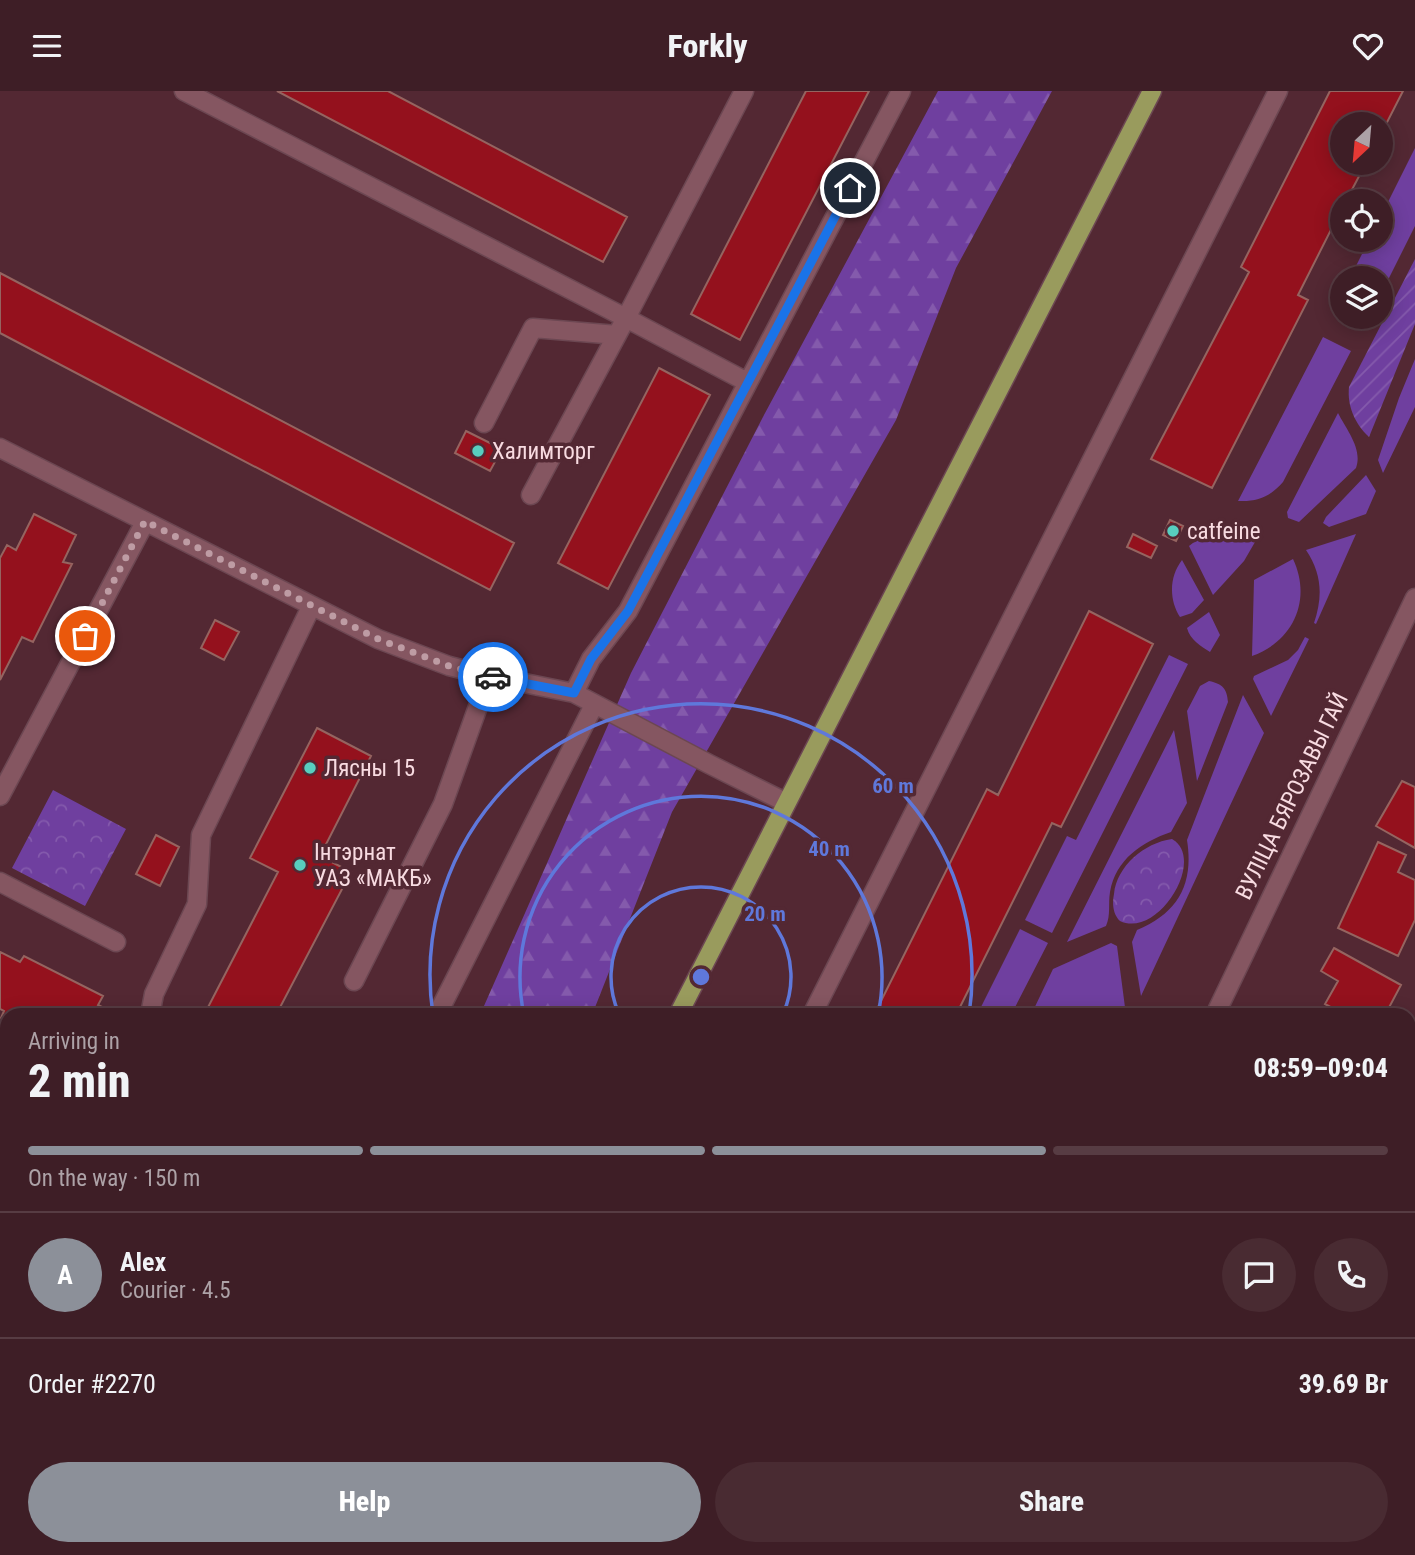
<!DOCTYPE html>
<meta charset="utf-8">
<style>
:root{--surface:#3e1e26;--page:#492b32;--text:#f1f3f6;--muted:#ada2a7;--line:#573c43;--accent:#8c9099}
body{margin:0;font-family:"Roboto Condensed",sans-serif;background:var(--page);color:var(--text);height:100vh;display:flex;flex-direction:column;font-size:26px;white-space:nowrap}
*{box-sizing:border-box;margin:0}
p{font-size:23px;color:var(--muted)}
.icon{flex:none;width:38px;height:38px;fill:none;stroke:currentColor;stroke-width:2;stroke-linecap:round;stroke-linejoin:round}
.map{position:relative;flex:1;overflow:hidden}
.side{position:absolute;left:0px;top:917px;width:1416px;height:548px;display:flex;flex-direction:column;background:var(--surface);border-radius:21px 21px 0 0;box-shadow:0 4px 18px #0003,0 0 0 2px var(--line)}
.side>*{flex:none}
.needle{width:46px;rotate:206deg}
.buttons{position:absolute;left:1330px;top:21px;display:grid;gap:14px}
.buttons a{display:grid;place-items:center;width:63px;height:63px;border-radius:50%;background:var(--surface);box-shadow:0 4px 18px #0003,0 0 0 2px var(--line);font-size:35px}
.pin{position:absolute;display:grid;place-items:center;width:60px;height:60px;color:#fff;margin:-30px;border:4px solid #fff;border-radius:50%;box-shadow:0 2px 7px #0007}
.courier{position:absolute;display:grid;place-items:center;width:70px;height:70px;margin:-35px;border:5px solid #1a73e8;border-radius:50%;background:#fff;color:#222;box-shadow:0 2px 9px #0007}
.head em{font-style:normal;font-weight:800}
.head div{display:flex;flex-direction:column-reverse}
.head{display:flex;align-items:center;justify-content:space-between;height:119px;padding:0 28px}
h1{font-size:46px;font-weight:800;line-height:52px}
.bar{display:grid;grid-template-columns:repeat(4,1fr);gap:10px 7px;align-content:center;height:84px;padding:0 28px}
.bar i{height:9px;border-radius:5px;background:var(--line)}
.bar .selected{background:var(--accent)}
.bar p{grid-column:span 4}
.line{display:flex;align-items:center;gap:18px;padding:0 28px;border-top:2px solid var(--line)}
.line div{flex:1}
.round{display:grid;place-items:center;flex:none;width:74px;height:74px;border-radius:37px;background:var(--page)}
.cta{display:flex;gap:14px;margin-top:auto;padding:14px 28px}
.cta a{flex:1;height:80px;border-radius:42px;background:var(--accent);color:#fff;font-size:28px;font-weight:800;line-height:80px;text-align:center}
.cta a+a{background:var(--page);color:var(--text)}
header{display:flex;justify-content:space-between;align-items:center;height:91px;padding:0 28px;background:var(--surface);font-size:32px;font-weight:800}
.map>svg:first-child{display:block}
.grass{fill:#6f3f9f}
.forest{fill:url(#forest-firs)}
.park{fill:url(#park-crowns)}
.garden{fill:url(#garden-furrows)}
.building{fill:#94111d;stroke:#956460;stroke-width:2}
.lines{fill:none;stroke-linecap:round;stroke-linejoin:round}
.minor-casing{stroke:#6c4752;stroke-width:21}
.major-casing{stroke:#6c4752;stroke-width:21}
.minor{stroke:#855661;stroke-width:18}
.major{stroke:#999b5d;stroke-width:18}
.done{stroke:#be9ca4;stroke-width:7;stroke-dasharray:0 12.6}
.route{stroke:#1a73e8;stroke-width:9}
.ring{fill:none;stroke:#5f78db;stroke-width:3.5}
.poi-dot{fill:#58cebf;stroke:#532833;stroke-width:2.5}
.labels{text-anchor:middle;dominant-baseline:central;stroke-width:7;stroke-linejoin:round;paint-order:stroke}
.poi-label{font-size:23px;fill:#f8dbe1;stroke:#532833;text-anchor:start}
.street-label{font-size:23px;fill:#f8dbe1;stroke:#532833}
.centre{fill:#5f78db;stroke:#532833;stroke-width:3.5}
.ring-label{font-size:21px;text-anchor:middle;font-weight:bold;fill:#5f78db;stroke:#532833;stroke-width:7;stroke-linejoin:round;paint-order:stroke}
</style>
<header><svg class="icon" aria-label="menu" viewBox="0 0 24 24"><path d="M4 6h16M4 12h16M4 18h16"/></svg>Forkly<svg class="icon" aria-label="heart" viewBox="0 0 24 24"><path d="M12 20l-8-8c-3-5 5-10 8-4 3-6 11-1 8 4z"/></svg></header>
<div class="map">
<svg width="1415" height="1464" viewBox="0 0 1415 1464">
<defs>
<pattern id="forest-firs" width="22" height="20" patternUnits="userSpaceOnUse" patternTransform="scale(1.75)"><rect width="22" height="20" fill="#6f3f9f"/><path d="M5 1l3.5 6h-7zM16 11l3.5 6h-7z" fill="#845aac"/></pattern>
<pattern id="park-crowns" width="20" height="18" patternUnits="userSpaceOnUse" patternTransform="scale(1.75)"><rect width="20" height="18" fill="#6f3f9f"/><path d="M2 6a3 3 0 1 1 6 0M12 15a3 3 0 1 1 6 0" fill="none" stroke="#845aac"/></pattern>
<pattern id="garden-furrows" width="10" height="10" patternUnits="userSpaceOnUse" patternTransform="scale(1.75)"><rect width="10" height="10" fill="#6f3f9f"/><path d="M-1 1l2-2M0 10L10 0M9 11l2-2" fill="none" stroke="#845aac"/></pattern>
</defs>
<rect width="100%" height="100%" fill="#532833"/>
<path class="grass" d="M1415,57v78l-34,68v-16h-31l19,-38h12v-24z
M1323,246l28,14 -68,131c-13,15 -26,20 -45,19z
M1415,268v48l-32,66 -5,-13 21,-62z
M1338,322c8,16 25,36 18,55l-57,54 -11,-4 -1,-6z
M1366,384l10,16 -10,23 -37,13 -6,-4 3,-6z
M1239,435l23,4 -18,31 -31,34 -24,-49c16,-13 29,-18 50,-20z
M1356,443l-40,90 -2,-1c9,-27 8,-49 -8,-73z
M1293,468c19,40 1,82 -41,97l2,-76z
M1182,469l22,40 -12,13 -12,4c-11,-17 -11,-40 2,-57z
M1209,521l11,23 -10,17c-9,-6 -20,-12 -23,-24z
M1305,546l4,2 -38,77 -18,-37 1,-3 34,-16 10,-10z
M1169,564l19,9 -136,269 -27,-13 42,-84 9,4z
M1209,590c14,3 18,8 19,21l-31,79 -10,-70 13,-25z
M1243,604l21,38 -123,263 -9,-54 5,-12c41,-17 57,-46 50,-90z
M1174,639l13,73 -16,29c-29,10 -55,27 -61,60 -2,12 1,23 -4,34l-39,16z
M1020,838l28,14 -37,72h-34z
M1111,852l6,3 9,69h-95l22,-46z
M0,972l7,3v144l-7,14z
M0,1301l7,4v127l-7,-4z
M59,1458h180l-3,6h-165z"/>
<path class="forest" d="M938,0h114l-96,177 -60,152 -224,392 -80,203h-112l151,-342 133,-258z
M244,1458h136l-2,6h-137z"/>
<path class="park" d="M53,699l73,39 -41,77 -73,-38z
M1172,748c35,20 -14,100 -52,82 -7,-7 -8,-17 -6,-27 3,-28 30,-51 58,-55z"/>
<path class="garden" d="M1415,168v65l-46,113c-14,-13 -22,-31 -20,-50z"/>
<path class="building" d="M277,0h111l239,126 -24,45z
M806,0h63l-129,249 -49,-26z
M1330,0h73l-22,43v-10h-39v39h24l-20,38h-4v7l-44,87 10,5 -96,188 -61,-29 98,-187 -8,-5z
M0,182l514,270 -24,47 -490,-257z
M659,277l51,27 -102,194 -50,-26z
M466,340l36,18 -12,22 -35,-18z
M34,423l42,21 -13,27 9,2 -39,78 -11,-5 -22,43v-122l7,-13 9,5z
M1170,429l13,6 -7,15 -13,-6z
M1133,443l24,12 -6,12 -24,-11z
M1089,520l64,33 -92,183 -9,-4 -96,192h-82l113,-226 11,6z
M215,529l24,12 -15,28 -23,-12z
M317,637l54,28 -51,100 31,16 -75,143h-72l74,-143 -28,-14z
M1402,690l13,6v61l-39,-22z
M156,744l23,12 -19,39 -24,-12z
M1378,751l28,13 -8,17 17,8v40l-17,36 -60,-28z
M1334,857l67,37 -16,30h-40l-20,-11 13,-23 -17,-10z
M0,861l20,10 4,-6 79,40 -5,9 10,5 -3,5h-98v7l-6,-4 3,-7 -4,-2z
M1409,1029l6,6v18l-6,7z
M1415,1308v71h-6v-70z
M1409,1440l6,3v3l-8,18h-47l2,-6h47z
M599,1458h94l-3,6h-95z
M1078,1458h61l-3,6h-46z"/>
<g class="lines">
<defs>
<path id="minor" d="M184,0l442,227 118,-227
M484,332l49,-95 84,7
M0,357l378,191 71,27 40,10 85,17 135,71 76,38
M531,404l95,-177 121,64
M574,602l17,-34 37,-48 273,-520
M0,705l145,-274
M0,791l116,60
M354,890l89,-177 46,-128
M150,924l4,-21 43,-90 4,-69 110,-228
M437,924l157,-310
M812,924l466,-924
M1215,924l200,-417
M0,1233l7,-14
M0,1353l7,4
M164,1458l10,6
M541,1464l3,-6
M952,1464l4,-6"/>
<path id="major" d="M678,924l474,-924
M405,1464l3,-6"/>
</defs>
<use href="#minor" class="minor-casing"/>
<use href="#major" class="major-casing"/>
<use href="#minor" class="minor"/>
<use href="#major" class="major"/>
</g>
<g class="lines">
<path class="done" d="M85,545l60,-115 233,118 71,27 44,11"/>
<path class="route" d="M493,586l81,16 17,-34 37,-48 222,-423"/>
</g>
<g class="ring">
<path d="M619 923A90 90 0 1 1 783 923"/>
<path d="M524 924A181 181 0 1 1 878 924"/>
<path d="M433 924A271 271 0 1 1 969 924"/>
</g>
<g class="poi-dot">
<circle cx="478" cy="360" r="7"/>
<circle cx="1173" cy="440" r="7"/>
<circle cx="310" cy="677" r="7"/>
<circle cx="300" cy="774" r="7"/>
</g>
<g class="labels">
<g class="poi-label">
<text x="492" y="360">Халимторг</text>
<text x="1187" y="440">catfeine</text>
<text x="324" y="677">Лясны 15</text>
<text x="314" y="761">Інтэрнат<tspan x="314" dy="26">УАЗ «МАКБ»</tspan></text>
</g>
<g class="street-label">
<text transform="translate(1292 705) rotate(-64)">ВУЛІЦА БЯРОЗАВЫ ГАЙ</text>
</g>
</g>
<circle cx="701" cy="886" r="10" class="centre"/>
<g class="ring-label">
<text x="893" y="702">60 m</text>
<text x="829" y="765">40 m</text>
<text x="765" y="830">20 m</text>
</g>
</svg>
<div class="buttons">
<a><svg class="needle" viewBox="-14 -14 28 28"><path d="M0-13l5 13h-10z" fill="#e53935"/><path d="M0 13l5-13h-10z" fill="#ada2a7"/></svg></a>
<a><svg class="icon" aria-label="locate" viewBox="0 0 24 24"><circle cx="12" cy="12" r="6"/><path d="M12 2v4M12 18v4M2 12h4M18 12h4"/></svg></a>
<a><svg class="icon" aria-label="layers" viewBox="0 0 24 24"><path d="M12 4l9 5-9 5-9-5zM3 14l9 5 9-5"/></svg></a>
</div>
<div class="pin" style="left:85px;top:545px;background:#ea580c"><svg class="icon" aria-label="bag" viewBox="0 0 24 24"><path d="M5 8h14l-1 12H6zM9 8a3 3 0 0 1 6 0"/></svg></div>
<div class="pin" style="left:850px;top:97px;background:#1f2937"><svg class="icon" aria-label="home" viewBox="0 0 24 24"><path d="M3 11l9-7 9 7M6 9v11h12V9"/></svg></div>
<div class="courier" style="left:493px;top:586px"><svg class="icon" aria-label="car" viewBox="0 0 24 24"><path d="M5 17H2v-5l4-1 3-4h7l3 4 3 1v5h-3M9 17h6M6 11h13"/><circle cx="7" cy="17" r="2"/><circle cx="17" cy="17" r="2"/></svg></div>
<section class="side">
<div class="head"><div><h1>2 min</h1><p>Arriving in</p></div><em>08:59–09:04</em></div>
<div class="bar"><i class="selected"></i><i class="selected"></i><i class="selected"></i><i></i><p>On the way · 150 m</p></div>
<div class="line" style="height:126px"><b class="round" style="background:var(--accent);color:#fff">A</b><div><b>Alex</b><p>Courier · 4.5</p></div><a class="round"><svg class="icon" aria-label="chat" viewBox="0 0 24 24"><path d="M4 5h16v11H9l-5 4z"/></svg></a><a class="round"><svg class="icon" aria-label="phone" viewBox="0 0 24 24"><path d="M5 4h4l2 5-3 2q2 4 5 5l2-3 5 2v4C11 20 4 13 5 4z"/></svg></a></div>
<div class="line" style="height:91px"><div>Order #2270</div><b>39.69 Br</b></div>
<div class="cta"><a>Help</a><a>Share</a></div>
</section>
</div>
